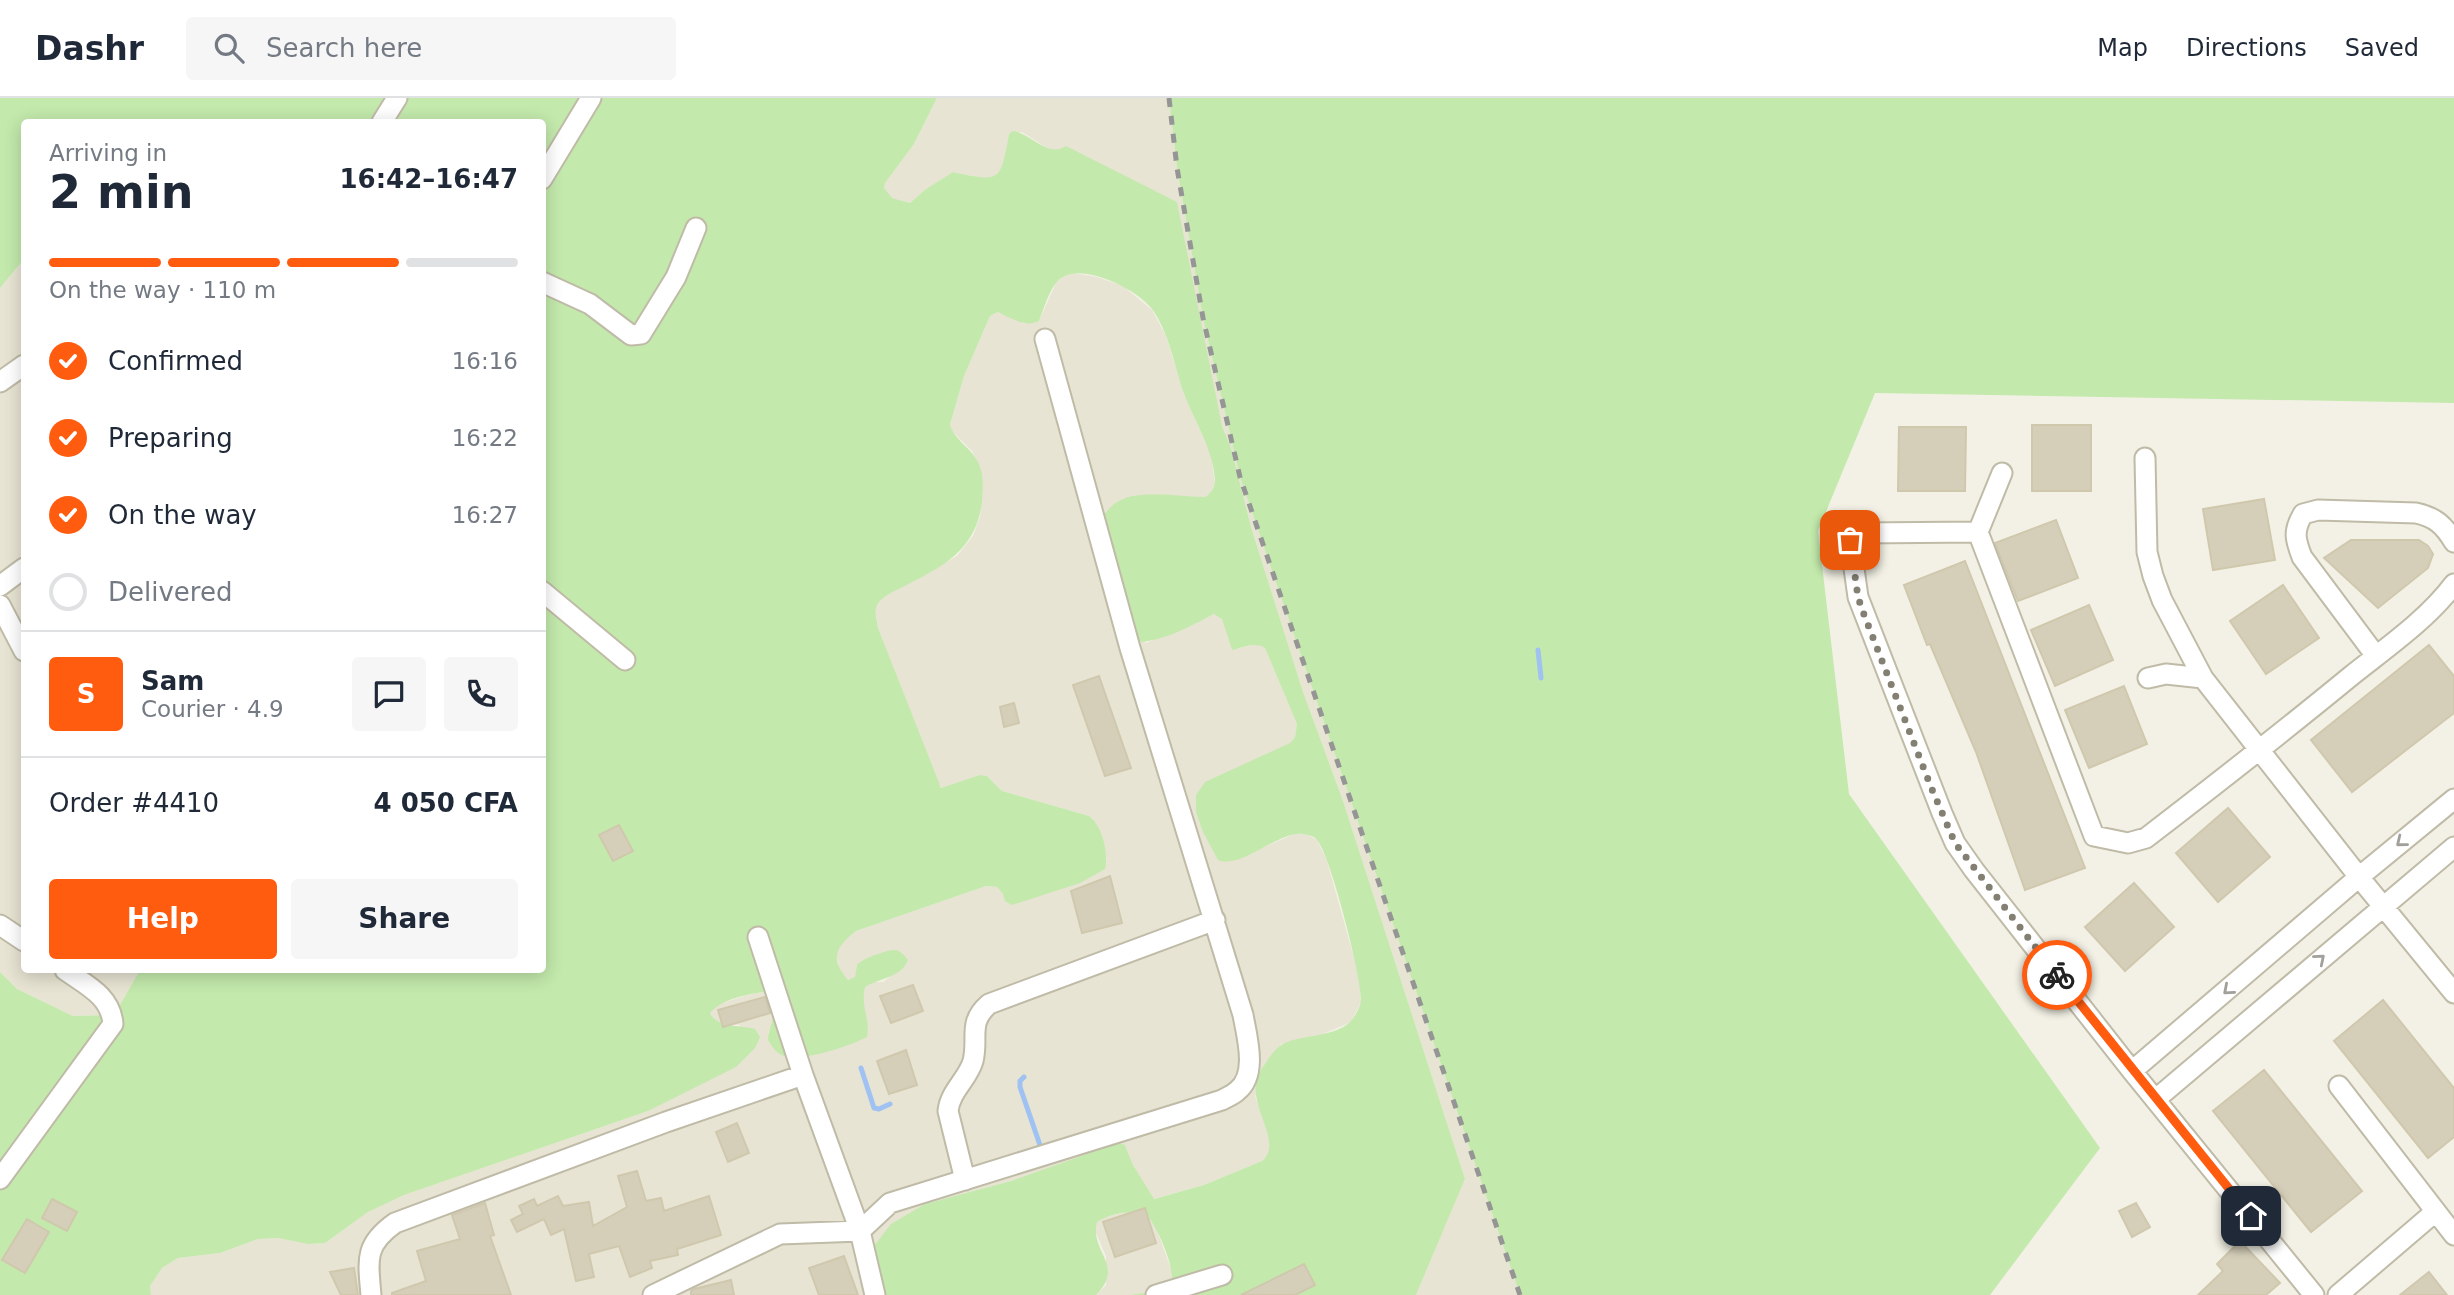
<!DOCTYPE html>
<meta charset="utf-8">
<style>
:root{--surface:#fff;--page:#f6f6f7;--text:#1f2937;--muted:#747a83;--line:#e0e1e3;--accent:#ff5c10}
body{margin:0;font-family:"DejaVu Sans",sans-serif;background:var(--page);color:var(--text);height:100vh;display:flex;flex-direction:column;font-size:26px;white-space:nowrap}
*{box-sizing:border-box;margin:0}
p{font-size:23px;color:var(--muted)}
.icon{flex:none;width:38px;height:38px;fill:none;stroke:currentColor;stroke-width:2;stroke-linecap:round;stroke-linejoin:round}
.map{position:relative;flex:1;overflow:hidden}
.panel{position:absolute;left:21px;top:21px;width:525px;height:854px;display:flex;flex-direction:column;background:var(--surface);border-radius:7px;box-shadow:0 4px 18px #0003}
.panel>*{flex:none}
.pin{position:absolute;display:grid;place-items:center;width:60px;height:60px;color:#fff;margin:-30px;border-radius:14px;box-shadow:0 4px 10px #0006}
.courier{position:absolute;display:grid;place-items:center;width:70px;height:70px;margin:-35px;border:5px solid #ff5c10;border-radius:50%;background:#fff;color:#222;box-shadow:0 2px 9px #0007}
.overview em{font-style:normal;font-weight:600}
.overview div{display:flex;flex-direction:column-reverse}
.overview{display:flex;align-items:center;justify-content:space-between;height:119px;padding:0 28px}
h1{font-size:46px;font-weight:600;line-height:52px}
.bar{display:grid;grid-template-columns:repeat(4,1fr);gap:10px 7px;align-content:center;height:84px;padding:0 28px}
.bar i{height:9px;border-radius:5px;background:var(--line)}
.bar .on{background:var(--accent)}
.bar p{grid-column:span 4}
.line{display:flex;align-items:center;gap:18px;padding:0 28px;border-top:2px solid var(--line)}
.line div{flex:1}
.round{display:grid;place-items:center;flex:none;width:74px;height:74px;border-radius:7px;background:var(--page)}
ol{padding:0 28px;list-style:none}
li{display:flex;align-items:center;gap:21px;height:77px}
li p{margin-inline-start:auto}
li .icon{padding:7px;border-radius:50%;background:var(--accent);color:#fff;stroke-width:4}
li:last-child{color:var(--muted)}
li i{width:38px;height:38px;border:4px solid var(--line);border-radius:50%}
.cta{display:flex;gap:14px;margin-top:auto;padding:14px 28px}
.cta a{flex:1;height:80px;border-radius:7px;background:var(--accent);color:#fff;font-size:28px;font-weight:600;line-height:80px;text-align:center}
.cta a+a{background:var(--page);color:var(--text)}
header{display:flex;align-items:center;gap:42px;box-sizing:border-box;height:98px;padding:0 35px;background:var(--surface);border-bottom:2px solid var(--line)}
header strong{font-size:33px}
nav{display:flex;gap:38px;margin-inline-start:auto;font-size:24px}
.search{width:490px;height:63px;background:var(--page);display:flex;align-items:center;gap:18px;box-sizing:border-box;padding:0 24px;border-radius:7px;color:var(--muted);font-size:26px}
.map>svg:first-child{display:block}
.residential{fill:#e7e4d3}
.green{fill:#c3e9ac}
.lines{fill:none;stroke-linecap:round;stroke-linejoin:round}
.stream{stroke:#9fc2f2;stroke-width:5}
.building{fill:#d5cfba;stroke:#d0c8ad;stroke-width:2}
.minor-casing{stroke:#bfbba7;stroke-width:23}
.minor{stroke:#fff;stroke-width:19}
.rail{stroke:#959595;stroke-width:5;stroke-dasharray:9 9;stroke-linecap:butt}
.oneway{stroke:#a2a09a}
.done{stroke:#837f72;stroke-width:7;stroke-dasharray:0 12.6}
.route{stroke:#ff5c10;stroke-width:9}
</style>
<header>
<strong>Dashr</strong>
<div class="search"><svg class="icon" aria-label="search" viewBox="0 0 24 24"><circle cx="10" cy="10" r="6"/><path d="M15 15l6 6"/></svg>Search here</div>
<nav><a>Map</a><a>Directions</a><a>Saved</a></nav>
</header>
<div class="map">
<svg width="2454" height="1197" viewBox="0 0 2454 1197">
<rect width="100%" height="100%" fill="#f3f1e5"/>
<path class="residential" d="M937,0h232l8,70 26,150 37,159 280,818h-104l49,-116 -122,-378 -40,-109 -52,-165 -20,-79 -9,-22 -163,-276 -7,1 -30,-19 -13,2 -6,34 -8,10 -7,1 -35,-7 -27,17 -16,14 -19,-5 -7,-10 1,-5 29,-39z
M24,161v711h116l-23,40 -6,5 -38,1 -56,-27 -17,-17v-684z
M1073,175l24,4 26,9 29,24 14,26 18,59 27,60 4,29 -5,11 -5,2 -65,-1 -17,3 22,144 41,-15 28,-14 8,4 10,32 21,-5h8l4,3 32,76 -2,13 -5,6 -94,52v17l6,18 35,29 57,-25h12l11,6 10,21 32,115 2,26 -10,20 -28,12 -42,10 -26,52 13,37 2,13 -3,10 -5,5 -58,24 -51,14 -20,-34 -8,-20 -114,36 -86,23 -54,91h-720l-1,-9 12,-18 16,-10 42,-5 38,-14 20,-1 30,6 17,-1 43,-31 36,-17 244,-84 93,-86 -20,-1 -8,-6 -3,-5 6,-8 32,-10 15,-3 7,6 5,14 -7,21 100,-2 -6,-32 3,-12 8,-5h10l22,-16h-49v11l-8,3 -8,-9 -4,-17 4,-10 16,-13 130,-45 11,1 6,7 104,-34 -9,-31 -5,-10 -4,-3 -87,-25 -15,-15 -7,-1 -38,13 -6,-9 -58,-151 -3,-19 2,-8 9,-5 71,-40 16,-20 7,-19 3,-25 -3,-26 -8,-15 -20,-20 -2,-5 14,-50 26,-60 8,-4 26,11 15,-2 17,-38 6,-6z
M1133,1113l13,2 9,12 18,50 -1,9 -6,6 -37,5h-33l10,-10v-29l-11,-26 2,-8 8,-5z"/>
<path class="green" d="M0,0h937l-23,46 -29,39 -1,5 8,10 18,5 16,-14 27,-17c48,10 47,11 56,-38l4,-3c19,3 35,27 53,15l111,56 45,224 9,22 20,79 52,165 40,109 122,378 -49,116h-287l37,-5 6,-6c2,-20 -14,-55 -26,-71 -16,-2 -35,0 -49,9 -8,30 29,43 -1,73h-225l-1,-44 21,-27 34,-20 86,-23 107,-38 7,2 8,20 21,34 50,-14 58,-24c25,-21 -24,-62 1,-94 5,-7 10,-16 17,-21 13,-11 54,-8 70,-24 5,-5 11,-16 11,-23 0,-23 -30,-143 -44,-159 -2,-3 -6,-4 -9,-5 -26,-9 -64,35 -90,25l-16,-30 -6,-18v-17l9,-13 85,-39 5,-6 2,-13 -32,-76c-9,-7 -23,0 -33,2l-10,-31 -8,-5c-25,13 -55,30 -84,28l-29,-123c6,-8 11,-15 20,-19 19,-10 62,-3 84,-3 6,-3 10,-10 10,-17 -2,-31 -20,-57 -31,-86 -10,-28 -14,-60 -32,-85 -15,-20 -69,-47 -91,-31 -11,8 -17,31 -22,43 -14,7 -28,-3 -41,-9l-8,4 -26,60 -14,49c5,16 23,24 29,39 5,11 4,27 3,38 -7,57 -52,69 -96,94 -15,10 -10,17 -8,32l63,160 39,-13 7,1 15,15 87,25c13,9 20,38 16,53l-25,14 -68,22 -7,-4 -2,-7 -6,-7 -11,-1 -130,45c-20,16 -27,27 -8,49l7,-3c1,-2 1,-10 2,-12 4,-6 30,-15 37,-15 6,0 10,5 14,10 -7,18 -29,18 -43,27 -5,19 6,34 2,50 -17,9 -65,25 -83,19 -8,-3 -12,-9 -16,-16 1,-20 15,-31 -5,-48 -18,3 -41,7 -53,21 7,15 31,12 45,16l5,8 -5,11 -19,19 -88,44 -244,84 -36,17 -43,31 -17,1 -30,-6 -20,1 -38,14 -42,5 -16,10 -12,18 1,9h-151v-323l17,17 56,27 38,-1 6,-5 23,-40h402v-848h-518v137l-24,29z
M1169,0h1285v305l-579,-10 -57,138 31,263 251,354 -110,147h-470l-280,-818 -37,-159 -26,-150z"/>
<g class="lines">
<path class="stream" d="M1538,552l3,28
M861,970l13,40 5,1 11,-5
M1024,979l-4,4v6l22,64"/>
</g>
<path class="building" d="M2032,327h59v66h-59z
M1899,329h67l-1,64h-67z
M2264,401l11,61 -62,10 -10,-61z
M2056,422l22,58 -60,23 -23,-58z
M2351,442h68l9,6 5,8 -5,14 -50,40 -54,-50z
M1965,463l120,307 -60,22 -49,-138 -46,-108 -3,1 -23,-60z
M2283,487l36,53 -53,36 -36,-53z
M2089,507l24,55 -58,26 -24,-56z
M2429,547l25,31v37l-102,79 -41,-52z
M1099,578l32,92 -26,8 -32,-91z
M2124,588l23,58 -58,24 -24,-58z
M1014,605l5,20 -15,4 -4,-20z
M2228,710l42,49 -52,45 -42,-49z
M619,727l14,26 -20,10 -14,-26z
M1110,778l12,47 -40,10 -11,-42z
M2134,785l40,44 -49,44 -40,-44z
M913,887l10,26 -32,12 -11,-27z
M765,899l5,16 -47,14 -5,-17z
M2383,902l71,88v49l-26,21 -94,-117z
M906,952l11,35 -28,9 -12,-33z
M2264,972l98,121 -51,41 -98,-121z
M737,1025l12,30 -21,9 -12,-30z
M637,1073l9,30 15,-3 3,13 45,-15 12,39 -44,14 1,6 -28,6 2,7 -22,9 -11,-31 -30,8 5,23 -18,4 -12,-52 -13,6 -7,-16 -27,13 -6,-12 12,-6 -4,-8 15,-7 3,7 21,-10 5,10 26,-4 4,24 34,-19 -9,-31z
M52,1101l25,13 -10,19 -25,-13z
M485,1105l9,32 -4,1 21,59h-119v-2l34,-12 -9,-30 43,-12 -8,-24z
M2136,1105l14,24 -18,10 -13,-26z
M1145,1110l11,35 -41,14 -12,-35z
M27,1121l22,13 -24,41 -23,-13z
M2240,1143l40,42 -14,12h-68l25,-24 -6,-7z
M844,1158l14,39h-39l-10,-27z
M1304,1166l11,21 -20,10h-54z
M354,1170l4,27h-17l-11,-23z
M2429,1174l18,23h-47z
M731,1182l3,15h-43v-4l3,-2z"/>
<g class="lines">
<defs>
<path id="minor" d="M382,24l15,-24
M542,81l49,-81
M542,184l48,22 41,31 10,-1 35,-57 20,-49
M0,284l24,-17
M2145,360l2,94 6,24 9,24 41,78 156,199 95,116
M2002,375l-24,59 116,304 34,7 18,-5c69,-53 138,-107 205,-162 35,-28 76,-56 103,-92
M1978,434l-118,1 -6,2 -4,5 8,57 84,216 13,30 19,27 158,201 182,224
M0,488l24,-18
M542,493l83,69
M0,507l24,46
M2376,558l-74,-99c-7,-18 -9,-26 1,-43l15,-4 98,3c19,4 28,12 38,29
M2148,580l18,-4 37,4
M0,827l24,16
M758,839l45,138 57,156 15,64
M2132,973l227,-194 95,-78
M2339,988l115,149
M2156,1001l298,-252
M0,1081l113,-155c-2,-28 -27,-39 -48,-54
M965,1082l-17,-69c2,-20 20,-32 25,-50 6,-24 -6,-38 16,-57l226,-84
M371,1197c-3,-35 -7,-50 24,-72l271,-101 137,-47
M653,1197l127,-61 80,-3 30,-28 332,-103c5,-3 11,-5 15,-9 21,-16 10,-54 6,-76l-113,-367 -85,-309
M1156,1197l66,-20
M2338,1197l97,-83"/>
</defs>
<use href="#minor" class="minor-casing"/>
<use href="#minor" class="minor"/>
<path class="rail" d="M1169,0l8,70 26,150 37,159 280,818"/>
</g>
<defs><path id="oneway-chevron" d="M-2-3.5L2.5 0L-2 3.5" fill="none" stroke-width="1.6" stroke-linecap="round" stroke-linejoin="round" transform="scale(1.75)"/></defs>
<g class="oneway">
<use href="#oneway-chevron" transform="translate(2401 744) rotate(141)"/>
<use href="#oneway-chevron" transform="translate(2320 861) rotate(-40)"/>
<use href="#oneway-chevron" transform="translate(2228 892) rotate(139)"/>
</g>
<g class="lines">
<path class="done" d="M1850,442l8,57 5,15 68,175 24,56 102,132"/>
<path class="route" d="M2057,877l194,241"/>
</g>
</svg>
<div class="pin" style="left:1850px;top:442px;background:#ea580c"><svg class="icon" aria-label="bag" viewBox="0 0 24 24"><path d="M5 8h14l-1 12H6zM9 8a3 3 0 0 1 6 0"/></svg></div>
<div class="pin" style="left:2251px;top:1118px;background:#1f2937"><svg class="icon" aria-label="home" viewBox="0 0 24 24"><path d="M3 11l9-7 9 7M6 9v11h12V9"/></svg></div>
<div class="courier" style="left:2057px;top:877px"><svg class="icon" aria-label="bike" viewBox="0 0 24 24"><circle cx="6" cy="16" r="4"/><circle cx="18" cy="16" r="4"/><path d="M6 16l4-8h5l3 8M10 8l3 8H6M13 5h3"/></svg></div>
<section class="panel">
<div class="overview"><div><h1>2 min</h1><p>Arriving in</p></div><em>16:42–16:47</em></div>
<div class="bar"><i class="on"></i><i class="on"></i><i class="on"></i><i></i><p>On the way · 110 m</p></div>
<ol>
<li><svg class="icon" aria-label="check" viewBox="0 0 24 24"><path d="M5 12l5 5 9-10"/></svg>Confirmed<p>16:16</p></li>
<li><svg class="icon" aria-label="check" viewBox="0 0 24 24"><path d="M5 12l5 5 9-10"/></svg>Preparing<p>16:22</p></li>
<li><svg class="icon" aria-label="check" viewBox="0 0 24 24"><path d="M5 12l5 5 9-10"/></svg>On the way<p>16:27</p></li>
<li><i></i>Delivered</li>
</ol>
<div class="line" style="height:126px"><b class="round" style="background:var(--accent);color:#fff">S</b><div><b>Sam</b><p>Courier · 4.9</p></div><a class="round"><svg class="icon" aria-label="chat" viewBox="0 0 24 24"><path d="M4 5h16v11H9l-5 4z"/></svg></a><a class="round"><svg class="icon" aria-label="phone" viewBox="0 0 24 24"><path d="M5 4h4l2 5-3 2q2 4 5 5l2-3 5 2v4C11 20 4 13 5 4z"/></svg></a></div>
<div class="line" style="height:91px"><div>Order #4410</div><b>4 050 CFA</b></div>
<div class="cta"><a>Help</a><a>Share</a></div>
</section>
</div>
